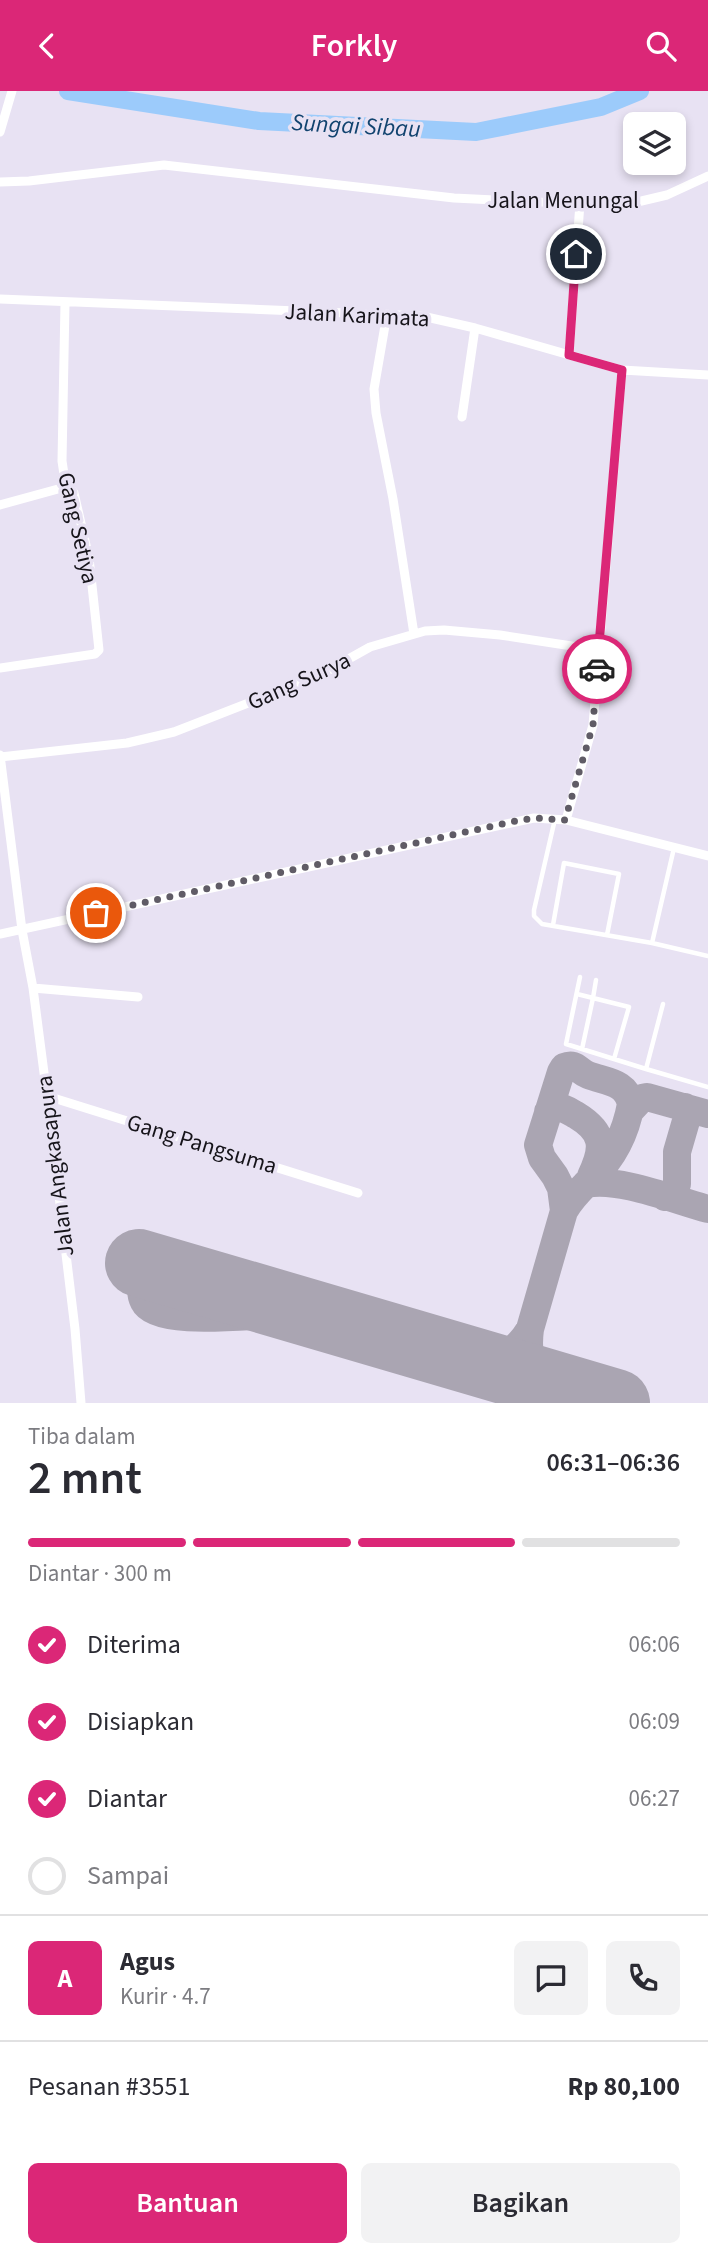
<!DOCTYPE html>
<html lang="id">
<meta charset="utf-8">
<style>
:root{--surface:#fff;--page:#f2f2f3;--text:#2b2b33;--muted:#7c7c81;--line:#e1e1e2;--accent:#db2777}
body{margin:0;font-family:"Source Sans 3",sans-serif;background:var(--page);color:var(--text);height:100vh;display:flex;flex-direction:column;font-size:26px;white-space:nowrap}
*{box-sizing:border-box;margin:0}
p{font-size:23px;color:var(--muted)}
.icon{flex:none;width:38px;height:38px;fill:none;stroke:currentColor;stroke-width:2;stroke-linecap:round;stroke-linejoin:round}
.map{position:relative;height:1312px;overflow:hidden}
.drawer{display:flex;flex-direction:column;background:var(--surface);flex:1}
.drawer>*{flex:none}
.fabs{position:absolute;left:623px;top:21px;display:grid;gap:14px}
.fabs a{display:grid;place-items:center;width:63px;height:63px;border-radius:10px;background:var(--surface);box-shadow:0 4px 10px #0003;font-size:35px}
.pin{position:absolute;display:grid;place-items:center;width:60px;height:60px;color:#fff;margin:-30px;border:4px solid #fff;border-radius:50%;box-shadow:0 2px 7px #0007}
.courier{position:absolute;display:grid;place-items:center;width:70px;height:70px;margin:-35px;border:5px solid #db2777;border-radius:50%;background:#fff;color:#222;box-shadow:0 2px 9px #0007}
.headline em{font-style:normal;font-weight:600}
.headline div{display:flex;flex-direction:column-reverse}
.headline{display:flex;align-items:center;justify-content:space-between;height:119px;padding:0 28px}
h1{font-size:46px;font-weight:600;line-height:52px}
.bar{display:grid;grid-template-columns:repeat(4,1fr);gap:10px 7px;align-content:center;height:84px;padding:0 28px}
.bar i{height:9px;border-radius:5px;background:var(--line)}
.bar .active{background:var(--accent)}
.bar p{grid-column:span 4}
.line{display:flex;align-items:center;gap:18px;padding:0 28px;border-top:2px solid var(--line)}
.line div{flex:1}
.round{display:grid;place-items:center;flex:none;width:74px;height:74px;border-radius:10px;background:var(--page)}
ol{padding:0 28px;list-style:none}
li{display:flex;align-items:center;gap:21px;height:77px}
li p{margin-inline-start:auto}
li .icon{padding:7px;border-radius:50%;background:var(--accent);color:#fff;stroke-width:4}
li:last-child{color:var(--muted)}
li i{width:38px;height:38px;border:4px solid var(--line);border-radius:50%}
.primary-button{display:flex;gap:14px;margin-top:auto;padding:14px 28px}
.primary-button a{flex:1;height:80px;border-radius:10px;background:var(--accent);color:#fff;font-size:28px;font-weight:600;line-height:80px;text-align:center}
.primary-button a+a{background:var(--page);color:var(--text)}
header{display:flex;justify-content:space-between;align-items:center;height:91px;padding:0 28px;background:var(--accent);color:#fff;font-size:32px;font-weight:600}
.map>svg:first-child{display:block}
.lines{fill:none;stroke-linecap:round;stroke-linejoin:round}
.river{stroke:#9ccbfb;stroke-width:18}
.taxiway{stroke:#aaa5b2;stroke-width:28}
.runway{stroke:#aaa5b2;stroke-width:68}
.service{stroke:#fff;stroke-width:4.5}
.minor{stroke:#fff;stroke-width:9}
.done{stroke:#605c66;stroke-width:7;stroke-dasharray:0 12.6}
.route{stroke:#db2777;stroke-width:9}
.labels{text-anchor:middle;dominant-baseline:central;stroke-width:7;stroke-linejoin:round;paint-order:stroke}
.street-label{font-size:23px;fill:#16141a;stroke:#e8e2f3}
.water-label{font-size:24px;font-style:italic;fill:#11436f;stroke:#e8e2f3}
</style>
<header><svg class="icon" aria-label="back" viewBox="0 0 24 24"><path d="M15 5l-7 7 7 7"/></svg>Forkly<svg class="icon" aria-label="search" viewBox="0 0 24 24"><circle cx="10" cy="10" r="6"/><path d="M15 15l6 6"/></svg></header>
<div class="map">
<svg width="708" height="1312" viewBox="0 0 708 1312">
<rect width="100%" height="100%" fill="#e8e2f3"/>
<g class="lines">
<path class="river" d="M68,0l191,30 217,11 125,-25 39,-16"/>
<path class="taxiway" d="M630,1020l12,-13 5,-1 61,17
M548,1021l7,-6c8,1 14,5 21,9 28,17 29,32 15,61
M586,1093c33,-7 88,16 122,25
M665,1106l9,-6 3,-7v-32l11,-38 -3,-7
M145,1173c-2,12 -7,27 -1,38 12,25 105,13 131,13 18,-1 36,2 54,3
M530,1238l34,-118c8,-14 18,-23 29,-34 21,-20 33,-45 38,-73 -5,-23 -25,-22 -43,-29 -10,-4 -12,-13 -24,-8l-3,5 -23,73 4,13 13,18 6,12 3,23
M482,1272c23,-5 35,-13 48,-34 -4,32 3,41 30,57"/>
<path class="runway" d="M139,1172l477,140"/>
<path class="service" d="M555,728l-21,91v6l8,8 110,19 22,-95
M553,834l11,-62 55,11 -12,61
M652,852l56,13
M580,886l-14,67 80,25
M577,903l16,4 3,-18
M663,913l-17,65 62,18
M582,958l11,-51 36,9 -15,52"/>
<path class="minor" d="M0,41l12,-41
M0,91l29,-1 135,-16 290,33 83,4 96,1 34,-8 41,-19
M0,208l422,17 53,12 147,42 86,5
M387,223l-13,75 2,24 17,86 21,135
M569,264l11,-152
M462,326l13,-89
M0,414l69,-19
M0,577l95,-14 4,-4 -10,-92 -15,-65 -9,-12 -3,-20 3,-158
M0,664l22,175 11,58 14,108 28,233 6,74
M0,666l127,-14 47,-11 146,-57 50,-28 55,-16 19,-1 56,5 98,15
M566,729l27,-95 29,-355
M0,843l534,-116 32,2 142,36
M33,897l105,9
M47,1005l311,97"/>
</g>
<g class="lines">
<path class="done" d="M96,822l420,-92 18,-3 31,2 28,-95 4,-56"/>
<path class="route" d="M576,163l-7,101 53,15 -25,299"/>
</g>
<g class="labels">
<g class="street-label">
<text x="563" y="109">Jalan Menungal</text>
<text transform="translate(357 224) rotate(3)">Jalan Karimata</text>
<text transform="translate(78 437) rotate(77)">Gang Setiya</text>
<text transform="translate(299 590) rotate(-24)">Gang Surya</text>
<text transform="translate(202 1053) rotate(17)">Gang Pangsuma</text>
<text transform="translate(55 1075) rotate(-97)">Jalan Angkasapura</text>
</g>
<g class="water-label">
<text transform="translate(356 35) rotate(3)">Sungai Sibau</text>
</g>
</g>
</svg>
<div class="fabs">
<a><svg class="icon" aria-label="layers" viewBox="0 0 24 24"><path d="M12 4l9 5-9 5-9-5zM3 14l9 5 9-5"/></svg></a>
</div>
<div class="pin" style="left:96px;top:822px;background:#ea580c"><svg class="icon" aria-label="bag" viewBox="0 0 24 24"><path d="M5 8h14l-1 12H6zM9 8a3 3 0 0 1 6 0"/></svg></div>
<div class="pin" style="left:576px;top:163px;background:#1f2937"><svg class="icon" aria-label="home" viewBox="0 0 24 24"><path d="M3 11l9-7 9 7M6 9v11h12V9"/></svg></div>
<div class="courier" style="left:597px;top:578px"><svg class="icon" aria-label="car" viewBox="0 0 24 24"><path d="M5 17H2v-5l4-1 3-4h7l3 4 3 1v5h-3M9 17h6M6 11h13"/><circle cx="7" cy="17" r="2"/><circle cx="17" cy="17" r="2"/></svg></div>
</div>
<section class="drawer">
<div class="headline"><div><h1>2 mnt</h1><p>Tiba dalam</p></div><em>06:31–06:36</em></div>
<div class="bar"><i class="active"></i><i class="active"></i><i class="active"></i><i></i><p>Diantar · 300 m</p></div>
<ol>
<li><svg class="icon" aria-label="check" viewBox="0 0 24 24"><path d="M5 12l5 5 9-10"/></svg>Diterima<p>06:06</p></li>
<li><svg class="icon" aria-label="check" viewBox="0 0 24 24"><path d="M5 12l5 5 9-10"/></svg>Disiapkan<p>06:09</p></li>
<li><svg class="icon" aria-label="check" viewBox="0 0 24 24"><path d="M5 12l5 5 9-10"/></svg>Diantar<p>06:27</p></li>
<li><i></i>Sampai</li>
</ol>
<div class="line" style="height:126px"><b class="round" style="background:var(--accent);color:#fff">A</b><div><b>Agus</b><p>Kurir · 4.7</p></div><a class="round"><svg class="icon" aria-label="chat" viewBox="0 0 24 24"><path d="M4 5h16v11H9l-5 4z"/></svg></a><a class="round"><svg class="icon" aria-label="phone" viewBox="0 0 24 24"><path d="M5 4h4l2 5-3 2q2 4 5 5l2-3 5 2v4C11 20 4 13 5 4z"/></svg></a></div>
<div class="line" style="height:91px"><div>Pesanan #3551</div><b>Rp 80,100</b></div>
<div class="primary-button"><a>Bantuan</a><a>Bagikan</a></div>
</section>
